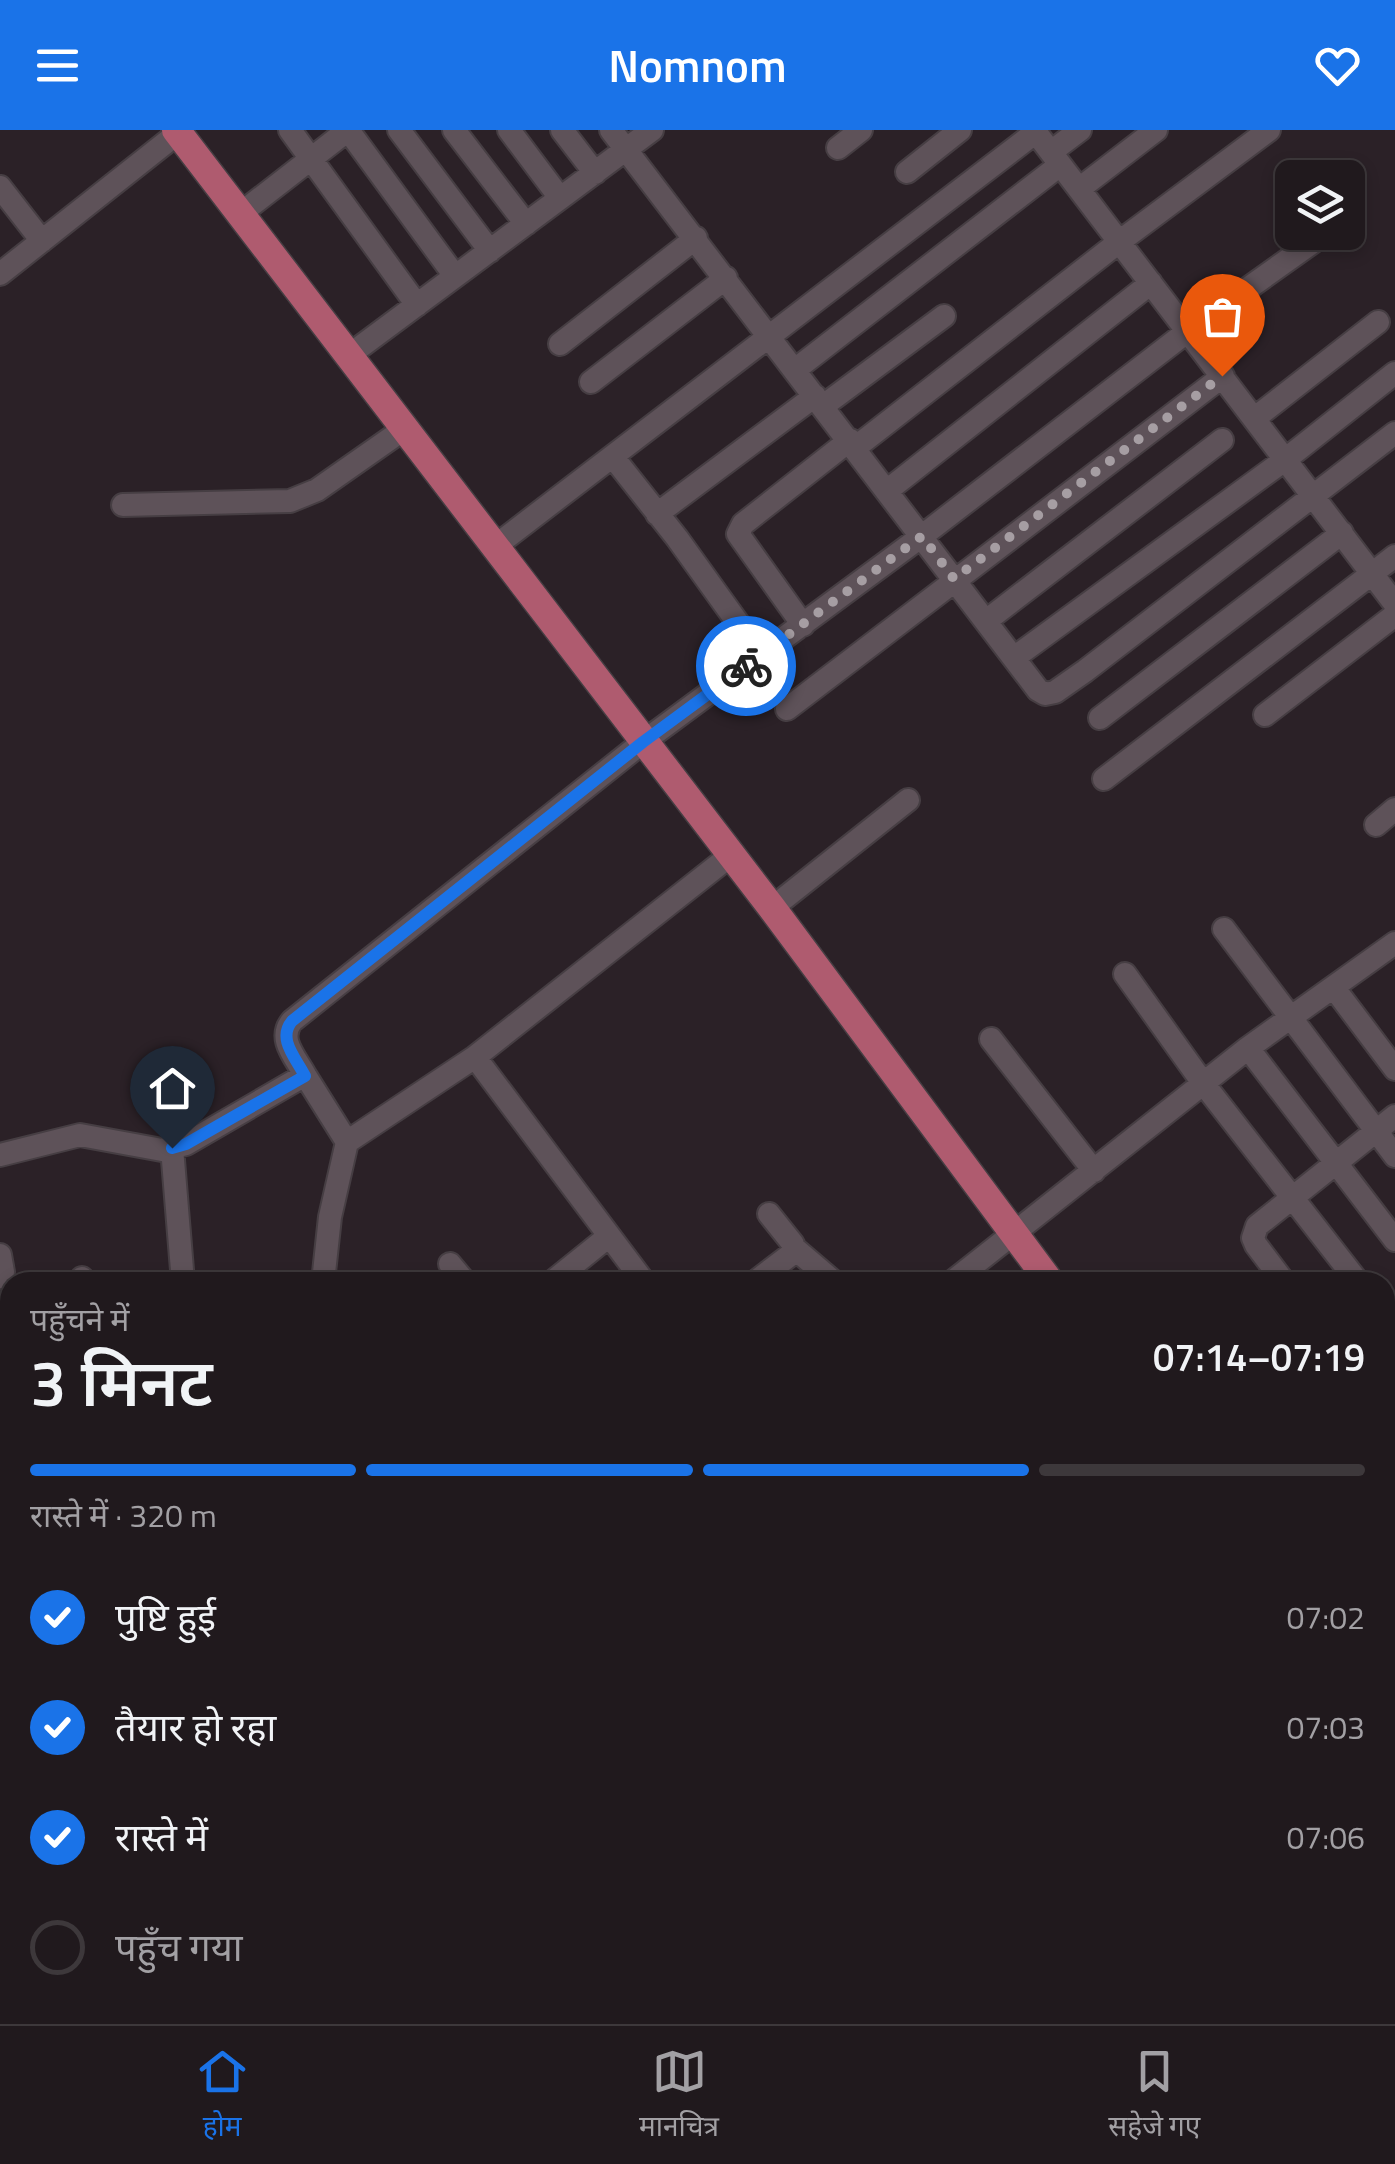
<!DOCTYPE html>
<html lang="hi">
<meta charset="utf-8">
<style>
:root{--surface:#20191d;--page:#282226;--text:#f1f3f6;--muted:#a2a0a4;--line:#3d383b;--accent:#1a73e8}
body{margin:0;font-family:"Titillium Web","Noto Sans Devanagari",sans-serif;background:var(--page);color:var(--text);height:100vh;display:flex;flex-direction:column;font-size:38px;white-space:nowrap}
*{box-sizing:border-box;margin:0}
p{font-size:32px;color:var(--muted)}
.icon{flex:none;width:55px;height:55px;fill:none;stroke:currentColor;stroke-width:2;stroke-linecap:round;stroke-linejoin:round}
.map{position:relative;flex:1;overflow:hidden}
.sheet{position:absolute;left:0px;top:1142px;width:1395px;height:752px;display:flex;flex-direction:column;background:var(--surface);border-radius:30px 30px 0 0;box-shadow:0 5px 15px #0003,0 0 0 2px var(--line)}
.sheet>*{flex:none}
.tools{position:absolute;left:1275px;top:30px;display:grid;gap:20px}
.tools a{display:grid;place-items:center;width:90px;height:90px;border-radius:15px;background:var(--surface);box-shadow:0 5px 15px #0003,0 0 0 2px var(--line);font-size:50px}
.pin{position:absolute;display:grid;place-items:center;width:85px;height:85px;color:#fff;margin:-102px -42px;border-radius:50% 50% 50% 0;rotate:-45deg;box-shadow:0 0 10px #0007}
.pin .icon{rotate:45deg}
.courier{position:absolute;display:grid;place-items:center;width:100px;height:100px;margin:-50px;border:8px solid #1a73e8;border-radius:50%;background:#fff;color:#222;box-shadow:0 2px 12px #0007}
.summary em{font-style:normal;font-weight:600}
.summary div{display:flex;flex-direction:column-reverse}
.summary{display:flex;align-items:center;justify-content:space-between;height:170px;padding:0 30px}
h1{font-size:65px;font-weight:600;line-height:75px}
.bar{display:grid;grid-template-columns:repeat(4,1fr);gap:15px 10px;align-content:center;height:120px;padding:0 30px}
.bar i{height:12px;border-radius:8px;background:var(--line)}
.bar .selected{background:var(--accent)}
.bar p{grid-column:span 4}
ol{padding:0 30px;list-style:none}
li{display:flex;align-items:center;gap:30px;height:110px}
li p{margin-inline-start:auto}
li .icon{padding:10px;border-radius:50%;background:var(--accent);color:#fff;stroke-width:4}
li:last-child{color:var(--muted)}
li i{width:55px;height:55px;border:5px solid var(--line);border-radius:50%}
header{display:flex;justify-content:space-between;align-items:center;height:130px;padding:0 30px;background:var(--accent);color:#fff;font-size:45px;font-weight:600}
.tabs{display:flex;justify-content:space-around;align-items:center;height:140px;border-top:2px solid var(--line);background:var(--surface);font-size:28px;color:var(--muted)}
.tabs a{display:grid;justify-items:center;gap:5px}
.tabs .selected{color:var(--accent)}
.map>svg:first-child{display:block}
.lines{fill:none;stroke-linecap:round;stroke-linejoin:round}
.minor-casing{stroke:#463e43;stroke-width:26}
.major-casing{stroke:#463e43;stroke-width:31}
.minor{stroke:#5e5259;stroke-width:22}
.major{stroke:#af5b6f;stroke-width:28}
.done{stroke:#a69ea3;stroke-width:10;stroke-dasharray:0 18}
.route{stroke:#1a73e8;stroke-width:12}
</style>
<header><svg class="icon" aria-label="menu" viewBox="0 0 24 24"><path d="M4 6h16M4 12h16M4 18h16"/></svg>Nomnom<svg class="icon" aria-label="heart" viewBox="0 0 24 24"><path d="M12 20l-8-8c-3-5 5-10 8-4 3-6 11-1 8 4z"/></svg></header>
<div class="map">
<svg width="1395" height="1894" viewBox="0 0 1395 1894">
<rect width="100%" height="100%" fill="#2b2127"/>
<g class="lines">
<defs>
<path id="minor" d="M290,0l127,175
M348,0l107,146
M399,0l91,121
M454,0l72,94
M509,0l51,68
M562,0l33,43
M611,0l427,560 7,4 10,-2 30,-21 310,-238
M1034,0l361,474
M838,18l23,-18
M1051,22l29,-22
M907,42l53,-42
M0,57l42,54
M1079,59l77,-59
M240,84l108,-84
M0,144l178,-141
M560,214l136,-106
M348,226l304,-226
M796,239l264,-204
M591,252l135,-104
M823,276l121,-90
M1255,288l123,-96
M856,317l263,-205 150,-112
M613,327l64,81 84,117
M888,360l263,-207
M123,375l167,-4 27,-11 87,-61
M657,384l158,-118
M494,417l542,-415
M986,491l236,-181
M803,495l-65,-91 5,-10 107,-84
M1015,527l271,-198 109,-86
M787,579l436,-333
M1265,585l130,-100
M1100,588l242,-185
M1104,649l291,-223
M1376,695l19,-16
M772,778l136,-108
M1224,799l171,227
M1125,844l78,109 155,199
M1334,858l61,81
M991,909l103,132
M1248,918l147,192
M475,927l256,-202
M305,945c-9,-17 -28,-36 -13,-54l351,-279 279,-206 266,-205 139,-99
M172,1018l11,134
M0,1025l80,-20 82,15 24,-6 119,-69 42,67 128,-85 169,225
M794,1118l40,34
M0,1125l3,17 -3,5
M450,1134l15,18
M81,1152l1,-4
M323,1152l7,-65 17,-75
M552,1152l57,-46
M755,1152l38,-29v-9l-24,-30
M952,1152l296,-234 147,-105
M1284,1152l-28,-37 -3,-7 4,-12 138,-110
M1385,1187l10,13
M0,1235l10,-3
M0,1267l10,1
M1385,1287l10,14
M1385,1370l10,-8
M0,1397h10
M1385,1458l10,-8
M0,1492l10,8
M0,1653l10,-2
M240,1885l6,9
M346,1885l7,9
M412,1885l7,9
M583,1885l7,9
M865,1885l7,9
M1313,1885l4,5
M38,1894l13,-9
M194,1894l11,-9
M450,1894l11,-9
M609,1894l12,-9
M730,1894l11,-9
M982,1894l12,-9
M1112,1894l11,-9"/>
<path id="major" d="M176,0l596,778 278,374
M1385,1598l10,14"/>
</defs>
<use href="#minor" class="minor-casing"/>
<use href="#major" class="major-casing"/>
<use href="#minor" class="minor"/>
<use href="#major" class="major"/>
</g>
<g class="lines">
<path class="done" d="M746,536l176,-130 32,43 268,-203"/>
<path class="route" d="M172,1018l14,-4 119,-68c-9,-18 -28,-37 -13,-55l351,-279 103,-76"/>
</g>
</svg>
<div class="tools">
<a><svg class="icon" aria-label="layers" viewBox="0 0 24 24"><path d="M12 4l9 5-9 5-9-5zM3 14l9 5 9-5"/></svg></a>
</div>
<div class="pin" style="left:1222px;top:246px;background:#ea580c"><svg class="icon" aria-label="bag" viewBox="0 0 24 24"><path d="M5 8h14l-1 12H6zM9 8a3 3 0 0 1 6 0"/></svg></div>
<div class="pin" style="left:172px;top:1018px;background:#1f2937"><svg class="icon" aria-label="home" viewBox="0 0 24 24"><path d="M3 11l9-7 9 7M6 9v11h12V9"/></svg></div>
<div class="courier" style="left:746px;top:536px"><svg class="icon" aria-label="bike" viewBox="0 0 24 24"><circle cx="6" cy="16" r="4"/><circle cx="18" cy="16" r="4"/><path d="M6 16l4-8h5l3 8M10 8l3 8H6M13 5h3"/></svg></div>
<section class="sheet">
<div class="summary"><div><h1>3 मिनट</h1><p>पहुँचने में</p></div><em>07:14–07:19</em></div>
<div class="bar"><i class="selected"></i><i class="selected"></i><i class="selected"></i><i></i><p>रास्ते में · 320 m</p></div>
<ol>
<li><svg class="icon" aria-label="check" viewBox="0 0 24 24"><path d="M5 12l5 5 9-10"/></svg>पुष्टि हुई<p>07:02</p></li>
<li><svg class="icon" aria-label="check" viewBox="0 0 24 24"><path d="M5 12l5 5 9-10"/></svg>तैयार हो रहा<p>07:03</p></li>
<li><svg class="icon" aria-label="check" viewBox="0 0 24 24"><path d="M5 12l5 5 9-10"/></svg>रास्ते में<p>07:06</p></li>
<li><i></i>पहुँच गया</li>
</ol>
</section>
</div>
<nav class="tabs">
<a class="selected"><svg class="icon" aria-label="home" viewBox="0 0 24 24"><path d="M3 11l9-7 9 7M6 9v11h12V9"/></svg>होम</a>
<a><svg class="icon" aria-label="map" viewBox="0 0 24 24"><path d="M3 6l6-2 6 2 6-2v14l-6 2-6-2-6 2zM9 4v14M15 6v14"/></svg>मानचित्र</a>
<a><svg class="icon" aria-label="saved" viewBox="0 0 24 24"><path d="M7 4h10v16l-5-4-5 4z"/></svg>सहेजे गए</a>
</nav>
